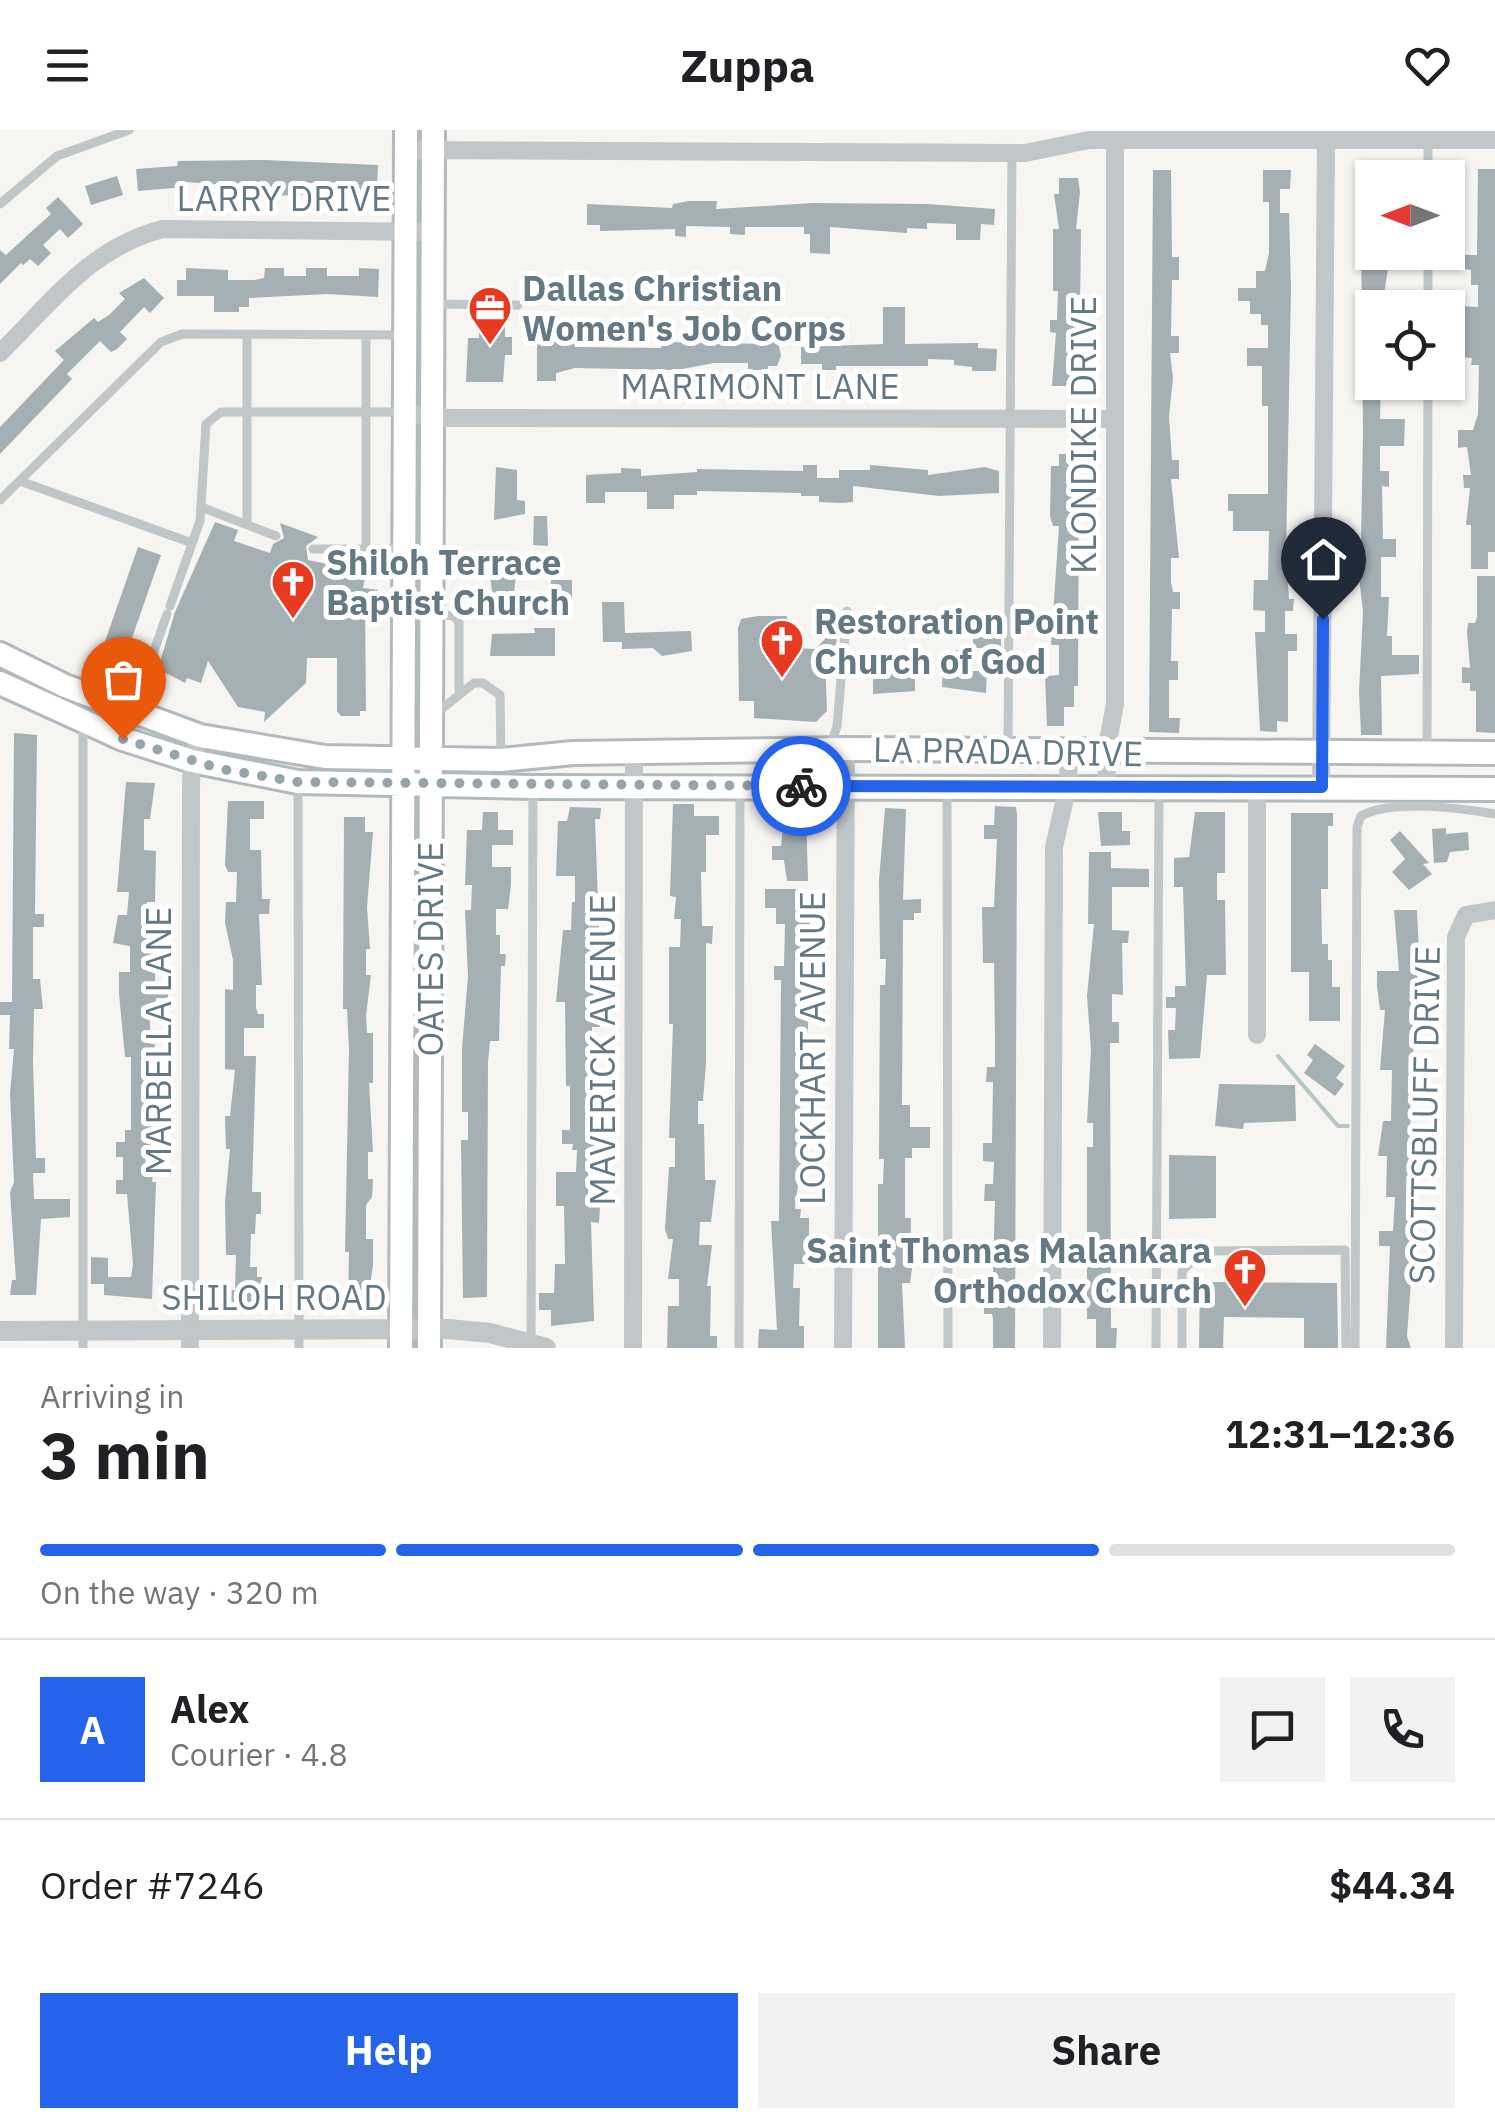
<!DOCTYPE html>
<meta charset="utf-8">
<style>
:root{--surface:#fff;--page:#f2f2f2;--text:#202124;--muted:#757577;--line:#e0e0e0;--accent:#2563eb}
body{margin:0;font-family:"IBM Plex Sans",sans-serif;background:var(--page);color:var(--text);height:100vh;display:flex;flex-direction:column;font-size:38px;white-space:nowrap}
*{box-sizing:border-box;margin:0}
p{font-size:32px;color:var(--muted)}
.icon{flex:none;width:55px;height:55px;fill:none;stroke:currentColor;stroke-width:2;stroke-linecap:round;stroke-linejoin:round}
.map{position:relative;height:1218px;overflow:hidden}
.sheet{display:flex;flex-direction:column;background:var(--surface);flex:1}
.sheet>*{flex:none}
.needle{width:65px;rotate:270deg}
.fabs{position:absolute;left:1355px;top:30px;display:grid;gap:20px}
.fabs a{display:grid;place-items:center;width:110px;height:110px;border-radius:0px;background:var(--surface);box-shadow:0 2px 8px #0004;font-size:50px}
.pin{position:absolute;display:grid;place-items:center;width:85px;height:85px;color:#fff;margin:-102px -42px;border-radius:50% 50% 50% 0;rotate:-45deg;box-shadow:0 0 10px #0007}
.pin .icon{rotate:45deg}
.courier{position:absolute;display:grid;place-items:center;width:100px;height:100px;margin:-50px;border:8px solid #2563eb;border-radius:50%;background:#fff;color:#222;box-shadow:0 2px 12px #0007}
.head em{font-style:normal;font-weight:800}
.head div{display:flex;flex-direction:column-reverse}
.head{display:flex;align-items:center;justify-content:space-between;height:170px;padding:0 40px}
h1{font-size:65px;font-weight:800;line-height:75px}
.bar{display:grid;grid-template-columns:repeat(4,1fr);gap:15px 10px;align-content:center;height:120px;padding:0 40px}
.bar i{height:12px;border-radius:8px;background:var(--line)}
.bar .selected{background:var(--accent)}
.bar p{grid-column:span 4}
.line{display:flex;align-items:center;gap:25px;padding:0 40px;border-top:2px solid var(--line)}
.line div{flex:1}
.round{display:grid;place-items:center;flex:none;width:105px;height:105px;border-radius:0px;background:var(--page)}
.action{display:flex;gap:20px;margin-top:auto;padding:20px 40px}
.action a{flex:1;height:115px;border-radius:0px;background:var(--accent);color:#fff;font-size:40px;font-weight:800;line-height:115px;text-align:center}
.action a+a{background:var(--page);color:var(--text)}
header{display:flex;justify-content:space-between;align-items:center;height:130px;padding:0 40px;background:var(--surface);font-size:45px;font-weight:800}
.map>svg:first-child{display:block}
.lines{fill:none;stroke-linecap:round;stroke-linejoin:round}
.stream{stroke:#b6c5c7;stroke-width:4}
.building{fill:#a5b0b4}
.secondary-casing{stroke:#b3babd;stroke-width:28}
.service{stroke:#c1c6c8;stroke-width:9}
.minor{stroke:#c1c6c8;stroke-width:18}
.tertiary{stroke:#c1c6c8;stroke-width:20}
.secondary{stroke:#fff;stroke-width:22}
.done{stroke:#97a4aa;stroke-width:10;stroke-dasharray:0 18}
.route{stroke:#2563eb;stroke-width:12}
.labels{text-anchor:middle;dominant-baseline:central;stroke-width:10;stroke-linejoin:round;paint-order:stroke}
.street-label{font-size:35px;fill:#647984;stroke:#fff}
.poi-label{font-size:35px;font-weight:bold;fill:#647984;stroke:#fff;text-anchor:start}
</style>
<header><svg class="icon" aria-label="menu" viewBox="0 0 24 24"><path d="M4 6h16M4 12h16M4 18h16"/></svg>Zuppa<svg class="icon" aria-label="heart" viewBox="0 0 24 24"><path d="M12 20l-8-8c-3-5 5-10 8-4 3-6 11-1 8 4z"/></svg></header>
<div class="map">
<svg width="1495" height="1218" viewBox="0 0 1495 1218">
<rect width="100%" height="100%" fill="#f6f5f2"/>
<g class="lines">
<path class="stream" d="M1278,926l60,70h10"/>
</g>
<path class="building" d="M264,30l114,5 -1,27 -32,3v-12h-38v12l-51,1 1,-8h-29v7h-12v-11l-31,-2v5l-47,4 -2,-22 41,-3 1,-5z
M1478,39h17v383h-7v17h-17v-44h-5l4,-37h-6l-1,-13h8l-4,-28 -9,1v-18h15l5,-16 1,-49h-8l1,-7 -10,-1 -3,-32v-19l19,1v-22h-7v-15l-7,-1v-14h13z
M1153,40h18l1,87h7v23h-7l-1,56h8v17h-9l3,25 -4,38 3,44h7v19h-8l8,79h-8v24l2,10h7v17h-8l-1,52h7v19h-9v38h11l-1,15 -30,-1z
M1263,40h28l-1,19h-10v24h9l2,74 -5,267 3,45h5l-1,12h-8v23h12v17h-9v71l-11,-1v11l-17,-1 -5,-99h10v-21l-12,-1 1,-30h14l1,-49h-36v-20h-5v-17h40v-88h-6v-40h-15v-18h21v-23h-7v-11h-11v-13h-12v-13h18v-17h9l4,-18v-51h-6z
M117,46l6,19 -32,10 -6,-19z
M1059,48h19l2,14 -4,37h5l-2,157h-27l4,-53 -6,-1v-12h7l1,-29h-5v-62h6l-5,-35h5z
M58,67l25,27 -15,14 -8,-9 -17,16 8,8 -13,13 -8,-7 -7,6 -2,-2 -21,21v-34l6,5 25,-23 20,-18 -5,-6z
M689,71h28l-1,8 97,-6 114,1 68,5 -1,16 -13,-1 -1,16h-24v-16l-29,-1v6l-20,-1v5l-77,-6v27l-20,-1v-19h-6v-7h-59v8l-15,-1v-7l-44,-1v11l-11,-1v-7l-75,2v-6h-13v-21l85,4 1,-4z
M1361,97h11v25h8l2,16h6l-6,40h-10v74h9l-1,37h25l-1,27h-24v25h9v16l-7,-1 1,53h13v18h-15v40h8l-2,39h5v19h27v19l-38,2 1,59h-21l-2,-44 4,-79 -8,-69h6l2,-109z
M186,138l42,2v10h27l9,-2 1,-10h19v8h22v-8h21v8h32v-8l20,1 -1,28 -51,-3 -78,4v9h-10v5h-25v-16h-37v-16h9z
M144,148l20,20 -14,15 -6,-6 -24,25 7,7 -10,10 -6,3 -11,-11 -33,33 5,5 -72,75v-27l64,-67 -9,-9 39,-33 4,4 11,-7 16,-16 -6,-6z
M883,177h22v37l73,-1v5l19,1 -1,22h-24v-4l-18,-2v-5l-26,-1v7h-92v4h-14v-6h-21v-17l82,-3z
M479,197h26v10h7v18h-7l-2,27h-37l2,-44h11z
M537,202h37l1,15 86,1 1,-6 103,2v-8h12l4,20 -4,10h-9v4h-20v-7h-34l-37,7 -102,-2 -19,5v8h-19z
M1059,324h18l2,9 -1,223h-4v21h-10v19h-17l-2,-50 14,-1v-30h-8l8,-119h-6l-3,-10 1,-50h8z
M803,335h14v13h22v-8h31v-5l58,5v5l57,-8 14,4v22l-60,3 -86,-10v16l-11,1 -23,-1v-6h-18v-3l-104,-2v4h-23v14h-27v-17h-42v11h-19v-28l35,-2v-5l20,1v7l56,-4v-3l106,2z
M496,337l21,3v30l8,1v13l-31,6z
M534,386h13l1,30 -15,-1z
M215,392l23,8 -4,11 36,12 3,-9 11,-6 -4,-15 38,14 -12,9 2,14 58,12 -3,16 15,2 -2,13 -11,-1 1,109h-6v5h-19l-4,-5v-53h-30l-1,25 -42,39 1,-10 -27,-5 -30,-46 -7,22 -14,-5 -2,5 -27,-14 17,-57z
M138,417l23,8 -35,100 -23,-8z
M488,430h30l-5,40 -20,-1z
M1477,446h18v157l-19,-1v-41h-6v-8h-8v-16l8,1 -3,-36 1,-9h7l2,-6z
M551,450h21v35h-22z
M602,472h22l1,31 66,-2 1,20 -30,5 -9,-8 -31,1v-7h-19z
M758,486h29v20h7v12l21,1 18,-18 4,3 -1,12 -11,11 2,54 -11,11 -62,-4v-17h-15l-1,-73 3,-9z
M534,498h21v28h-65l2,-22 43,-1z
M1001,501v17h-28v-16z
M956,520h17v21h14l-1,22 -44,-6 1,-22h13z
M873,541l42,3v17l-42,3z
M14,603l23,2 -2,179h9v13h-11v52h7l3,30h-9l-1,53 3,96h9v15h-12l1,26h36v18l-29,2 -5,76h-26l2,-15h4l-6,-88 4,-10 -4,-88 4,-45h-5l1,-34h-10v-13h12z
M126,652l29,1 -5,36h-6v31l12,1 -1,51h-8v31h9l-1,51 13,1v13h-12v12h-6v34h5l-4,41 6,48 -1,13 -9,3 -3,25h9l-1,8h4l-4,117 -48,-4v-11h-13v-27l17,1v19h23l2,-13 -6,-70h-11v-14h7v-23h-7v-15h9v-12h6v-73h-6l-6,-63v-22h11v-26l-17,-3 5,-28h9l2,-23h-12z
M228,671h36v18h-14v31h11l1,49h8l-1,15h-10l3,71h-6v23l2,6h6v14h-20v28h12l-4,136h9v22h-5l-1,20h-4l-1,33h7v10h5l-5,25h-32v-12h10l1,-35h-10l-1,-53 5,-53h-4l-1,-33h5l5,-46 -10,-1v-80l8,1v-30l-8,-37 1,-21h10l1,-30h-9l-3,-7z
M673,674h21v12h25v19h-13v37h-5l1,54h11l-1,18 -6,-1v120l-3,38h-5v23h6l1,56h11l-5,42h-11l-1,23h13l-5,41h4l-1,50h7v12h-50l1,-42h11v-27h-11l5,-40h-5l-3,-10 4,-62h6v-29h-6l4,-114h-4v-77h11l1,-28h-7l2,-22 -6,-1z
M995,676l21,1 1,8 -2,533h-22v-29l-1,-5h-8v-11h8l3,-102h-11l1,-17h8l1,-22 -11,-1v-18h9l1,-61h-7l1,-15h8v-27l-1,-77h-11l-1,-56h12l3,-68h-13v-14h10z
M570,677l31,1 -1,11h-5l5,139 -2,6h-10l-1,28h13v35h-8v23l2,40 5,7 -1,67h-10v30h12v12l-1,17 -8,-1 3,99 -43,5v-16h-12v-17h15l1,-29h10l-1,-58h-8v-34h20l1,-22h-5l1,-6h-11v-14h8v-44h-4l-1,-84h-9l7,-72h8l1,-28h3v-26h-19l2,-55h9z
M885,678l21,1 -3,91 18,-1v14h-7v7h-11l-1,185h8v22h20v21h-18v10h-7v60h6l-1,36h4l-4,29h-8l3,65h-27v-164h5l1,-25h-5l1,-174h5l1,-26h-6l-1,-79z
M785,681h21l2,70h-21l-3,-21h-12v-14h9z
M483,682h15v18h15v15h-21v22h19v18l-3,24h-12v26h4v19h6l-1,12h-4l-2,75h-9l-2,21 -1,235 -24,1 -2,-158h7v-28h-6v-63l6,-73 -3,-66h6l1,-25h-7l2,-55h15z
M1098,682h24v19h8v14l-29,1z
M1195,682h30v61h-8v27h8l1,75h-19l-7,83 -31,1 -1,-29h7l1,-22h-10v-11h9v-11h11l-3,-99h-9v-29l15,-1z
M1291,683h42v13h-5v63h-7l1,55h6v16h4v27h8v34h-31v-49h-18z
M344,687h21v15h8l-6,75 3,42h-4v26h5l-5,41 1,17h6v50h-4l4,69h-5v27h5l-1,18 -6,8v34h7v26l-5,35h-20l1,-48h-4l4,-203 -2,-40h-4z
M1446,698v6l22,-2 1,18 -19,2 -3,10 -13,1 -2,-34z
M1400,701l29,32 -6,1 9,10 -23,16 -17,-18 13,-13 -15,-19z
M1089,722h22v16l38,1v18h-37v43l17,1 -1,12h-6l1,52 -11,-1v28h7v21h-9l1,285h6l-1,20h-20v-29h-9v-172h6v-24h-6l4,-73 -4,-54 7,-72h-6z
M765,759h31v18h14l-1,73h-8v30h7v56h-9l-1,23 3,24h6v41l-2,27 -7,4 -3,24h6l-1,9h9v19l-3,27h-12l-1,24h7l-1,38h5v22h-46l1,-19 18,1 -6,-109h8l2,-241h-7v-14h10l1,-42h-9v-16h-11z
M1394,780h23l2,45 -9,156 5,116 -8,109 4,12h-25l4,-102h-11v-15h14l2,-34h-9l1,-41h-9l5,-35h8l1,-51h-12l5,-60h-5l-3,-24v-15h22z
M1315,914l30,22 -9,12 8,6 -9,12 -31,-23 9,-13 -6,-5z
M1219,954l76,1 1,36 -52,2 -1,6 -28,-3z
M1169,1025l47,1v62l-47,1z
M1214,1152l123,1 1,65h-34v-30l-80,-1 -1,31h-24l1,-64z"/>
<g class="lines">
<defs>
<path id="secondary" d="M0,524l65,32 135,50 125,21 176,3 72,-7 273,-4 649,4
M0,553l123,56 69,22 106,21 235,5 962,2
M401,1218l5,-1218
M429,1218l4,-1218"/>
</defs>
<use href="#secondary" class="secondary-casing"/>
<path class="service" d="M1428,48v-38
M0,74l57,-48 72,-26
M435,174l83,1
M1428,178v-56
M247,205v188
M366,206v213
M20,351l172,62
M0,370l161,-158 21,-8 224,1
M201,377l75,29
M313,419h89
M170,476l30,-85 6,-97 15,-12h180
M434,484l20,2 5,6v69
M434,585l40,-32h9l17,12 1,63
M83,595v623
M124,606l43,-122
M830,617l7,-21 10,-115
M1008,618l4,-594
M1427,620l1,-368
M298,655l1,563
M947,661l1,557
M531,1215l2,-554
M739,1218l1,-557
M1156,1218l3,-557
M1182,1218v-77l21,-20 142,-1 1,98
M1355,1218l2,-521 4,-11c30,-17 100,-8 134,-2"/>
<path class="minor" d="M406,20l619,3 64,-13h406
M0,223c51,-50 91,-106 163,-124l270,3
M406,283l42,5 667,1
M1321,657l5,-647
M1257,658v247
M1107,659l-1,-37 9,-48v-564
M190,1218l1,-562 1,-25 8,-25
M633,1218l1,-596
M843,1218l3,-599
M1052,1218l2,-501 14,-62 1,-34
M1454,1218l2,-411 10,-22 29,-5"/>
<path class="tertiary" d="M0,1201l448,-2 42,4 56,15"/>
<use href="#secondary" class="secondary"/>
</g>
<g class="lines">
<path class="done" d="M123,609l98,30 77,13 503,4"/>
<path class="route" d="M801,656l521,1 1,-168"/>
</g>
<defs>
<symbol id="office-pin" viewBox="-11 -11 22 30"><path d="M0 17L-7.5 6A9.5 9.5 0 1 1 7.5 6Z" fill="#e73a20" stroke="#fff"/><path d="M-6-3h4V-5.5h4V-3h4V5H-6ZM-1-4.5V-3h2v-1.5ZM-6 0V1H6V0Z" fill="#fff"/></symbol>
<symbol id="church-pin" viewBox="-11 -11 22 30"><path d="M0 17L-7.5 6A9.5 9.5 0 1 1 7.5 6Z" fill="#e73a20" stroke="#fff"/><path d="M-1.2-6h2.4v3.5h3.3v2.4h-3.3V6h-2.4V-.1h-3.3v-2.4h3.3Z" fill="#fff"/></symbol>
</defs>
<g fill-rule="evenodd">
<use href="#office-pin" x="465" y="153" width="50" height="68"/>
<use href="#church-pin" x="268" y="427" width="50" height="68"/>
<use href="#church-pin" x="757" y="486" width="50" height="68"/>
<use href="#church-pin" x="1220" y="1115" width="50" height="68"/>
</g>
<g class="labels">
<g class="street-label">
<text x="284" y="68">LARRY DRIVE</text>
<text x="760" y="256">MARIMONT LANE</text>
<text transform="translate(1083 305) rotate(-90)">KLONDIKE DRIVE</text>
<text transform="translate(1008 621) rotate(1)">LA PRADA DRIVE</text>
<text transform="translate(430 819) rotate(-90)">OATES DRIVE</text>
<text transform="translate(158 911) rotate(-90)">MARBELLA LANE</text>
<text transform="translate(812 918) rotate(-90)">LOCKHART AVENUE</text>
<text transform="translate(602 920) rotate(-90)">MAVERICK AVENUE</text>
<text transform="translate(1424 985) rotate(-89)">SCOTTSBLUFF DRIVE</text>
<text x="274" y="1167">SHILOH ROAD</text>
</g>
<g class="poi-label">
<text x="522" y="158">Dallas Christian<tspan x="522" dy="40">Women's Job Corps</tspan></text>
<text x="326" y="432">Shiloh Terrace<tspan x="326" dy="40">Baptist Church</tspan></text>
<text x="814" y="491">Restoration Point<tspan x="814" dy="40">Church of God</tspan></text>
<text x="1212" y="1120" text-anchor="end">Saint Thomas Malankara<tspan x="1212" dy="40">Orthodox Church</tspan></text>
</g>
</g>
</svg>
<div class="fabs">
<a><svg class="needle" viewBox="-14 -14 28 28"><path d="M0-13l5 13h-10z" fill="#e53935"/><path d="M0 13l5-13h-10z" fill="#757577"/></svg></a>
<a><svg class="icon" aria-label="locate" viewBox="0 0 24 24"><circle cx="12" cy="12" r="6"/><path d="M12 2v4M12 18v4M2 12h4M18 12h4"/></svg></a>
</div>
<div class="pin" style="left:123px;top:609px;background:#ea580c"><svg class="icon" aria-label="bag" viewBox="0 0 24 24"><path d="M5 8h14l-1 12H6zM9 8a3 3 0 0 1 6 0"/></svg></div>
<div class="pin" style="left:1323px;top:489px;background:#1f2937"><svg class="icon" aria-label="home" viewBox="0 0 24 24"><path d="M3 11l9-7 9 7M6 9v11h12V9"/></svg></div>
<div class="courier" style="left:801px;top:656px"><svg class="icon" aria-label="bike" viewBox="0 0 24 24"><circle cx="6" cy="16" r="4"/><circle cx="18" cy="16" r="4"/><path d="M6 16l4-8h5l3 8M10 8l3 8H6M13 5h3"/></svg></div>
</div>
<section class="sheet">
<div class="head"><div><h1>3 min</h1><p>Arriving in</p></div><em>12:31–12:36</em></div>
<div class="bar"><i class="selected"></i><i class="selected"></i><i class="selected"></i><i></i><p>On the way · 320 m</p></div>
<div class="line" style="height:180px"><b class="round" style="background:var(--accent);color:#fff">A</b><div><b>Alex</b><p>Courier · 4.8</p></div><a class="round"><svg class="icon" aria-label="chat" viewBox="0 0 24 24"><path d="M4 5h16v11H9l-5 4z"/></svg></a><a class="round"><svg class="icon" aria-label="phone" viewBox="0 0 24 24"><path d="M5 4h4l2 5-3 2q2 4 5 5l2-3 5 2v4C11 20 4 13 5 4z"/></svg></a></div>
<div class="line" style="height:130px"><div>Order #7246</div><b>$44.34</b></div>
<div class="action"><a>Help</a><a>Share</a></div>
</section>
